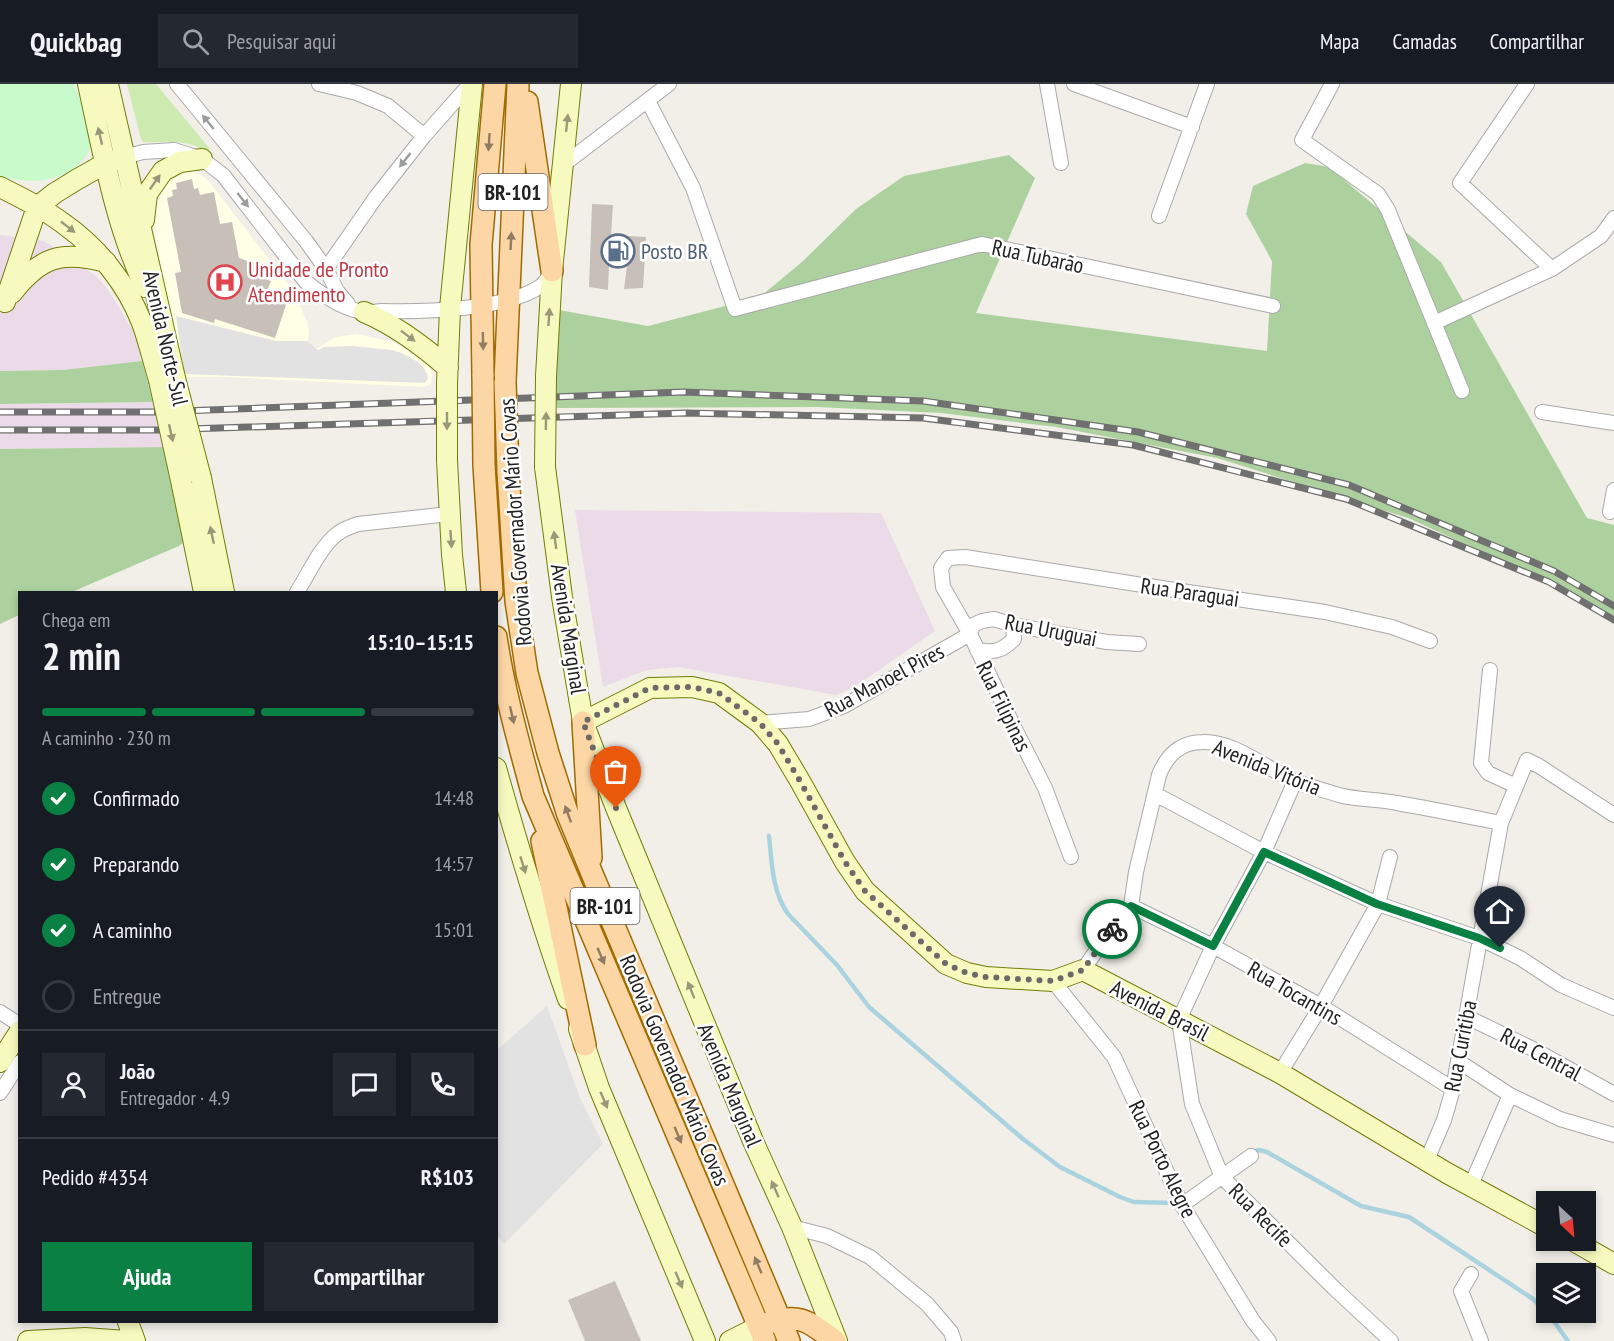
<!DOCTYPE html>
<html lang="pt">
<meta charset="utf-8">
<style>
:root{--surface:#171b24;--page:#242831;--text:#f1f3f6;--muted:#9ea1a6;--line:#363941;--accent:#0b8043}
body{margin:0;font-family:"PT Sans Narrow",sans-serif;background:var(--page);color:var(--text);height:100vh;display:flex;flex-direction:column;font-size:22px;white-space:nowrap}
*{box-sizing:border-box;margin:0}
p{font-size:20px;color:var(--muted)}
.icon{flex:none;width:33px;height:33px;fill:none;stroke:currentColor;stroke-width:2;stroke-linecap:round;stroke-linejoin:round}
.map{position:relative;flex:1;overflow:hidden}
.side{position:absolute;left:18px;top:507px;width:480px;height:732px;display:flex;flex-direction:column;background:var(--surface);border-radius:0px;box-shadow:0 3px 9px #0003}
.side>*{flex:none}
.needle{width:39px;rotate:154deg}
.fabs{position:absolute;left:1536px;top:1107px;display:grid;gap:12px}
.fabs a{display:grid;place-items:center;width:60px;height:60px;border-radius:0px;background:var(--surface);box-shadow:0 3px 9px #0003;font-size:30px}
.pin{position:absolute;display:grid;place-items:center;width:51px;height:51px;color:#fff;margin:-62px -26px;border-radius:50% 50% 50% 0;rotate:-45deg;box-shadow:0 0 6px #0007}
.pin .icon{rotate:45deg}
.courier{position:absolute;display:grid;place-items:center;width:60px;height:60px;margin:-30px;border:4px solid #0b8043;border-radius:50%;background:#fff;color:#222;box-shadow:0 2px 8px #0007}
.summary em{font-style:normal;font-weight:600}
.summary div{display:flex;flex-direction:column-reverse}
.summary{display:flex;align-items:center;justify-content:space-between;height:102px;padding:0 24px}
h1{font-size:39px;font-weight:600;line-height:45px}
.bar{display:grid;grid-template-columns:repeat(4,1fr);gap:9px 6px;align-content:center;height:72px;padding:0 24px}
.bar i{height:8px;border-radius:4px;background:var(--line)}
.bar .current{background:var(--accent)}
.bar p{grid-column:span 4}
.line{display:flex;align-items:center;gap:15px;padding:0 24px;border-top:2px solid var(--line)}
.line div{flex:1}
.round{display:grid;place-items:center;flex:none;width:63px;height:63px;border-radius:0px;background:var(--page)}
ol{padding:0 24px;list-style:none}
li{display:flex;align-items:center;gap:18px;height:66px}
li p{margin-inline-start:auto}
li .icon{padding:6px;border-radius:50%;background:var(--accent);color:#fff;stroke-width:4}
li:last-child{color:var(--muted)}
li i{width:33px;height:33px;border:3px solid var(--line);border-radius:50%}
.cta{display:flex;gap:12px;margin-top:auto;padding:12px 24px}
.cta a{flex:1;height:69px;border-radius:0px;background:var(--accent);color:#fff;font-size:24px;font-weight:600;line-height:69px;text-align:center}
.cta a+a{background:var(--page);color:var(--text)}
header{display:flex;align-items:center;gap:36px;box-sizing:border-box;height:84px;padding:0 30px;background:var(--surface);border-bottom:2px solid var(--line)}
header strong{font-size:28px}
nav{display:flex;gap:33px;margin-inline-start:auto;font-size:21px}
.search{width:420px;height:54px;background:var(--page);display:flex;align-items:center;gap:15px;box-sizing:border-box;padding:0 21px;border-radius:0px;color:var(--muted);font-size:22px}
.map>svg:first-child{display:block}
.industrial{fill:#ebdbe8}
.education{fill:#ffffe5}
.grass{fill:#cdebb0}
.forest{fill:#add19e}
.park{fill:#c8facc}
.parking{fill:#e2e2e2}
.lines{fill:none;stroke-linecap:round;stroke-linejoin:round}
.stream{stroke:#aad3df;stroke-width:4.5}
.building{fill:#c7bfb8}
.street-casing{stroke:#a9a9a9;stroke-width:16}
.secondary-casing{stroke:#707d05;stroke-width:22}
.primary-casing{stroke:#a06b00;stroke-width:24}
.street{stroke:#fff;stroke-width:14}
.secondary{stroke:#f7fabf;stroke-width:20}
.primary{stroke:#fcd6a4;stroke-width:21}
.rail-casing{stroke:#707070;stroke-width:7}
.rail{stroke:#fff;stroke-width:4.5;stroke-dasharray:14;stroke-linecap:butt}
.secondary-bridge-casing{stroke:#707d05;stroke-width:22;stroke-linecap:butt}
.primary-bridge-casing{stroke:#a06b00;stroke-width:24;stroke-linecap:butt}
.secondary-bridge{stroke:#f7fabf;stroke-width:20}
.primary-bridge{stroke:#fcd6a4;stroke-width:21}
.oneway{fill:#9c9c9c}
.oneway2{fill:#979978}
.oneway3{fill:#8f7c63}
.done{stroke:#6b6a68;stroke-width:6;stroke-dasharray:0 10.8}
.route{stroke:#0b8043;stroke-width:8}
.labels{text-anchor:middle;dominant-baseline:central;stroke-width:5;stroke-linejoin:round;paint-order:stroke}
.shield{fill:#fff;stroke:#646464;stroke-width:1.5}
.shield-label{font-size:21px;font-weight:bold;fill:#222}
.service-label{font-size:22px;fill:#4e5e75;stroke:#fff;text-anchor:start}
.street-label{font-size:22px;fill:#222;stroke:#fff}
.health-label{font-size:22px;fill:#be3a42;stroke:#fff;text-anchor:start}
</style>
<header>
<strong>Quickbag</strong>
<div class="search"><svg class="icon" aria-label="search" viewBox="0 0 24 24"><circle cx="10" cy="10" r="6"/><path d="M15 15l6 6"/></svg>Pesquisar aqui</div>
<nav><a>Mapa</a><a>Camadas</a><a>Compartilhar</a></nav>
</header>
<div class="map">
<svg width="1614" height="1257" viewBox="0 0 1614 1257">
<rect width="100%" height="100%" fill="#f2efe9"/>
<path class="industrial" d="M0,151l44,6 52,35 9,10 14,21 14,24 9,30 -79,9 -63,1z
M153,318l14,45 -167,2v-45z
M575,426l306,3 54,118 -82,57 -17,7 -157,-28 -32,3 -44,17z"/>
<path class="education" d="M191,86l15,8 8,10 80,104 13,30 2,8v7l-2,4 3,3 6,5 20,-12 20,-3 37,8 29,18 8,8 2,8 -1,8 -7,3 -198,-10h-42l-6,-13 -29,-161 26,-32z"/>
<path class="grass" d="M127,0h29l54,65 -3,3c-20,-14 -41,-9 -64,-10l-2,-3z"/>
<path class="forest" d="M1009,71l26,23 -59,135 291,38 5,-90 -26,-47 7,-28 52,-23 24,4 112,95 146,256 27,7v92l-63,-34 -143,-65 -191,-60 -161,-31 -115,-14 -124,-6 -260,1 -2,-48 4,-50 89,16 112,-29 43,-36 53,-52 48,-33z
M142,277l11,41 -153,2v-33l63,-1z
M167,363l22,91 -10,8 -107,46h-52l-1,23 -19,9v-175z"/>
<path class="park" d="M0,0h74c6,15 20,47 16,63 -1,6 -6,12 -10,16 -22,21 -53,21 -80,13z"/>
<path class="parking" d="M176,232l100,25h31l11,9 6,-3 29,-1 38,4 11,3 16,9 5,5 4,7 1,5 -3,4 -241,-9z
M547,922l33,92 23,46 -99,100 -8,-9 1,-185z"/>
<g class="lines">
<path class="stream" d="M769,752c3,28 3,55 19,78l49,51 32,42 154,132 37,28 60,30 14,5 40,1
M1252,1068l7,-2 8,2 94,54 48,11 124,82 13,13
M1547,1228l21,29"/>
</g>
<path class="building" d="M192,95l2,10 4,-1 2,7 14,-3 6,32 12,-2 7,36 27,9 -4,11 9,3 -4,10 17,5 -2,7 4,2 -11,33 -60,-19 -1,4 -32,-10 -7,-40 6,-1 -14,-74 6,-2 -1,-6 5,-1 -1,-6z
M592,120l21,1 -2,30 35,2 -3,51 -19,1 3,-23 -18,-2 -1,26 -19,-3z
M615,1197l26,60h-56l-17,-41z"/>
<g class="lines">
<defs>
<path id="street" d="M177,0l129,157 20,28 11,22 11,13
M319,0l38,9 31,13 36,30
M1047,0l14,79
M1074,0l118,43
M1332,0l-30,56 76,54 10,16 74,181
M1527,0l-67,99 92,86
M648,17l45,87 42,121 247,-65 291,62
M124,73l19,-5 31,-2 28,9 21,16 83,107c15,12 38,28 58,30 6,1 12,-1 18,-1 43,1 124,-1 159,-25 5,-4 8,-10 11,-15
M563,81l106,-81
M1159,132l48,-132
M326,185l50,-72 48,-61 46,-52
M1434,239l118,-54 49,-33 13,-18
M1542,328l72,11
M1610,428l4,-22
M297,508c11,-17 23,-45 40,-58 6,-5 13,-7 21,-10l91,-10
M977,566c17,3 25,1 37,-11l-1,-14
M1490,586l-9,93 7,10 28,13
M760,639l49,-4 35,-13 126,-72 3,-9 9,-4 12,-2 19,6 54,10 40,7 32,2
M1295,697l-31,71 -51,94 -34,74 13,84 30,73 114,113 55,51
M1155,710l109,58 114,52 101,34 41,20 41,27 53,23
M1071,773l-26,-69 -32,-63 -43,-91 -27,-47 -2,-19 7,-10 17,-1 203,32 157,23 67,15 38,14
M1131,822l82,40 108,60 132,83
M1083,886l26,-38 22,-26 5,-34 23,-97c8,-20 21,-33 44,-33 32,-1 63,27 92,39 14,6 29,9 44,14 18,5 39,4 58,8 35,6 69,13 104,20
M1053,897l61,76 68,148 71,116 16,20
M0,928l20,13
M1467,933l68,33 79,44
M1458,977l52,34 50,24 54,16
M1280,989l41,-67 57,-102 12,-47
M0,1009l20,-31
M1427,1076l17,-40 9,-31 48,-266 26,-63 12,6 75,49
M1471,1101l39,-90
M1182,1121l69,-49
M792,1143l35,9 43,21 57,47 24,28 3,9
M1471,1190l-10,17 20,50"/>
<path id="secondary" d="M88,0c15,68 27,140 57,203
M108,0l67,294
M0,103c22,11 44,22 64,37 34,24 63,60 78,99 7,19 11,38 17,57
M144,136l3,-26 16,-23 17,-9 22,-3
M12,209c28,-36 49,-43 94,-31
M5,218l32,-95 18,-14 21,-13 30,-17 10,-3
M364,228c31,13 58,33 84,56
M546,292l6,-105 19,-187
M447,299l3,-75 22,-224
M447,376l5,95 4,37
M545,383l17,130 21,125 33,86 137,333 39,86 45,114
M201,394l23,114
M182,401l22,107
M583,638l67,-34 42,-1 27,6 41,30 18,21 22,37 45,81 20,29 81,73 21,9 19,4 67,4 30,-11 197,103 167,100 99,54
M496,684c22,78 45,155 72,231
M579,945l20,59 106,253
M0,978l20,-31
M1572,1156l42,24
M128,1238l7,19
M28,1257l57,-3 41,3
M730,1257l30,-15"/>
<path id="primary" d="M527,18l25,169
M483,292l-2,-131 14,-161
M505,298l13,-298
M484,381l8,127
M508,387l8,130 11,72 21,80 20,62 25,61 196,465
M496,553c8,54 23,107 37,159l232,545
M583,638l8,136
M542,757l43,204
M769,1239c32,-11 41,0 66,18"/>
</defs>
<use href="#street" class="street-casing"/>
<use href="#secondary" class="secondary-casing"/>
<use href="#primary" class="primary-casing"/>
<use href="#street" class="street"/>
<use href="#secondary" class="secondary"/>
<use href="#primary" class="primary"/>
<defs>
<path id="rail" d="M0,328h154l530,-20 239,9 215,31 211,53 205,86 60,35
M0,346h158l527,-17 238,5 210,27 213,54 203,83 65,38"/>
</defs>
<use href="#rail" class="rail-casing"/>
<use href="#rail" class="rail"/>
<defs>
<path id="secondary-bridge" d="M175,294l26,100
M159,296l23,105
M447,299v77
M545,383l1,-91"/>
<path id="primary-bridge" d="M483,292l1,89
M505,298l3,89"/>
</defs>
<use href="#secondary-bridge" class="secondary-bridge-casing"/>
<use href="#primary-bridge" class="primary-bridge-casing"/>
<use href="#secondary-bridge" class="secondary-bridge"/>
<use href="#primary-bridge" class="primary-bridge"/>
</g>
<defs><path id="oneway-solid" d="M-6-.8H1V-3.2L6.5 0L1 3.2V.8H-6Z" transform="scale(1.5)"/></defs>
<g class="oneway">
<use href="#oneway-solid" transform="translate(208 38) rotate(-129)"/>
<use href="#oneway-solid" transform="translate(405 76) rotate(128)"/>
<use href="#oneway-solid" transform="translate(243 116) rotate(52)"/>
</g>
<g class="oneway2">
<use href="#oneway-solid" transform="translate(567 39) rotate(-84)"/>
<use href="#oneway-solid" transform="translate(100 52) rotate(-103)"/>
<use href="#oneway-solid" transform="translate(155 98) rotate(-55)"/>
<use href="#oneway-solid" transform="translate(68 143) rotate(38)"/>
<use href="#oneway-solid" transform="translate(549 233) rotate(-86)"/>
<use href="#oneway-solid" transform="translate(408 252) rotate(37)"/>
<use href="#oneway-solid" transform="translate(447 337) rotate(90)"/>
<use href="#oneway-solid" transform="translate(546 337) rotate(-89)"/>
<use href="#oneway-solid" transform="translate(171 349) rotate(77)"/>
<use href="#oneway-solid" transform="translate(212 451) rotate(-102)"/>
<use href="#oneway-solid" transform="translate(451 455) rotate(86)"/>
<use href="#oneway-solid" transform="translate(555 456) rotate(-98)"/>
<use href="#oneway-solid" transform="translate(523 781) rotate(73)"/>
<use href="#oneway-solid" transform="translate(691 906) rotate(-112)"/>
<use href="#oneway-solid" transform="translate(604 1016) rotate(67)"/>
<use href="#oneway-solid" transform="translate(775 1105) rotate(-114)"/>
<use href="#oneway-solid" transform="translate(679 1196) rotate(67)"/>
</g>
<g class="oneway3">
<use href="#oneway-solid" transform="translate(489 58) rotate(94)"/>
<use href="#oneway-solid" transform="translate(511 157) rotate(-87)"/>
<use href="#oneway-solid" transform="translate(483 257) rotate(89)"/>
<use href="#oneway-solid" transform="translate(512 631) rotate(77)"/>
<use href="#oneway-solid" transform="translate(568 730) rotate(-110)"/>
<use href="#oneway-solid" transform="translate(601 872) rotate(67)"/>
<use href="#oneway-solid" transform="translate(678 1051) rotate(67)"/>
<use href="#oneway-solid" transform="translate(758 1181) rotate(-113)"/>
</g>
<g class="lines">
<path class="done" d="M616,724l-33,-86 67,-34 42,-1 27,6 41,30 18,21 22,37 45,81 20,29 81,73 21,9 19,4 67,4 30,-11 29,-41"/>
<path class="route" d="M1112,845l19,-23 82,40 51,-94 113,52 102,34 21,10"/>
</g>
<defs>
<symbol id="fuel-ring" viewBox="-11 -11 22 22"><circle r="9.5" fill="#fff" stroke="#5c6f8a" stroke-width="1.5"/><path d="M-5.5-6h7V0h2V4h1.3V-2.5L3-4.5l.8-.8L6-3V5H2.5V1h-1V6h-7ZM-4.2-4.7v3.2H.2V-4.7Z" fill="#5c6f8a"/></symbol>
<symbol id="hospital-ring" viewBox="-11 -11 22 22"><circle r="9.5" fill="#fff" stroke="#e0444e" stroke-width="1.5"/><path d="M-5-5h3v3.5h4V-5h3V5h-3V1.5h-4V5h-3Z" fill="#e0444e"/></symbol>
</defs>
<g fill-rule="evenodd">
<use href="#fuel-ring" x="599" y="148" width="38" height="38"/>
<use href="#hospital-ring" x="206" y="179" width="38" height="38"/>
</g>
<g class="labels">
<g class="shield">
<rect x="478.5" y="90" width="69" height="36" rx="4.5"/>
<rect x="570.5" y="804" width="69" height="36" rx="4.5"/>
</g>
<g class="shield-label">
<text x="513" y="108">BR-101</text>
<text x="605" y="822">BR-101</text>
</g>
<g class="service-label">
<text x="641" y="167">Posto BR</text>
</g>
<g class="street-label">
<text transform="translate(1038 172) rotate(12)">Rua Tubarão</text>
<text transform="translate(166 254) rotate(77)">Avenida Norte-Sul</text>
<text transform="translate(515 438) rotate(-94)">Rodovia Governador Mário Covas</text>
<text transform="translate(1190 508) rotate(8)">Rua Paraguai</text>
<text transform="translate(569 545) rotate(81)">Avenida Marginal</text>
<text transform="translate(1051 546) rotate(11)">Rua Uruguai</text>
<text transform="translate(884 596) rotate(-28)">Rua Manoel Pires</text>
<text transform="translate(1004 622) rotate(64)">Rua Filipinas</text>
<text transform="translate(1267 683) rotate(22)">Avenida Vitória</text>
<text transform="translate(1295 909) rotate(30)">Rua Tocantins</text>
<text transform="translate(1160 926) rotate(27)">Avenida Brasil</text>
<text transform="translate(1460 962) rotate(-79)">Rua Curitiba</text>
<text transform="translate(1541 970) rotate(28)">Rua Central</text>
<text transform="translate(675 986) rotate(67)">Rodovia Governador Mário Covas</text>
<text transform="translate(730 1001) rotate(67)">Avenida Marginal</text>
<text transform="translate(1163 1075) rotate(64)">Rua Porto Alegre</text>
<text transform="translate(1261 1131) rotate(45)">Rua Recife</text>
</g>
<g class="health-label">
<text x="248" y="185">Unidade de Pronto<tspan x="248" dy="25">Atendimento</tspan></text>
</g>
</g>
</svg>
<div class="fabs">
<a><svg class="needle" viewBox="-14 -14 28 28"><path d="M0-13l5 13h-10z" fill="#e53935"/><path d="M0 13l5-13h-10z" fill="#9ea1a6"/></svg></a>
<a><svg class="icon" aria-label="layers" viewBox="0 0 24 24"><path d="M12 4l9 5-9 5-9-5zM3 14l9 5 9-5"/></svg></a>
</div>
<div class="pin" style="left:616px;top:724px;background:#ea580c"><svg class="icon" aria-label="bag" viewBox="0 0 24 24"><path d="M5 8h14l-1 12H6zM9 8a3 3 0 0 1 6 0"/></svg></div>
<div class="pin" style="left:1500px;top:864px;background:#1f2937"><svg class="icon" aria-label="home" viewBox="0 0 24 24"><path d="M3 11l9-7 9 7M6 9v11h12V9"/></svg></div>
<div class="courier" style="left:1112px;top:845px"><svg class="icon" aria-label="bike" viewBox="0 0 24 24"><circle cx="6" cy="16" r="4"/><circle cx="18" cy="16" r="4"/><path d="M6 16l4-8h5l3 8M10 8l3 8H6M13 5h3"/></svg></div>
<section class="side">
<div class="summary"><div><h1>2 min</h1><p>Chega em</p></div><em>15:10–15:15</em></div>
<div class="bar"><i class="current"></i><i class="current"></i><i class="current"></i><i></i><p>A caminho · 230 m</p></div>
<ol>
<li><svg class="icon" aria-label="check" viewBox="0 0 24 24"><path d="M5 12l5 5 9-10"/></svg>Confirmado<p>14:48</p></li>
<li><svg class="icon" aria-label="check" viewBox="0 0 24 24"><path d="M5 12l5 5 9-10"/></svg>Preparando<p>14:57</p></li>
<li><svg class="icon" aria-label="check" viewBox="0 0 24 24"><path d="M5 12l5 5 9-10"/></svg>A caminho<p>15:01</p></li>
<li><i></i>Entregue</li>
</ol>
<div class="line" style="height:108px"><a class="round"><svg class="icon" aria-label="person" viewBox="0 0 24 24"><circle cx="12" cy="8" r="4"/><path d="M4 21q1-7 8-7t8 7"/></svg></a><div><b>João</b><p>Entregador · 4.9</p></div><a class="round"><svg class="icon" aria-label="chat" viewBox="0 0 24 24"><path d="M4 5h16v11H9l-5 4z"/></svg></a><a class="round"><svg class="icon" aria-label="phone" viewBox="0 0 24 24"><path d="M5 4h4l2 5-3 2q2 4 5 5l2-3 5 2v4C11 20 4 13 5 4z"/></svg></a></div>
<div class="line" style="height:78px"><div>Pedido #4354</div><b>R$103</b></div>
<div class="cta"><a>Ajuda</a><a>Compartilhar</a></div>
</section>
</div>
